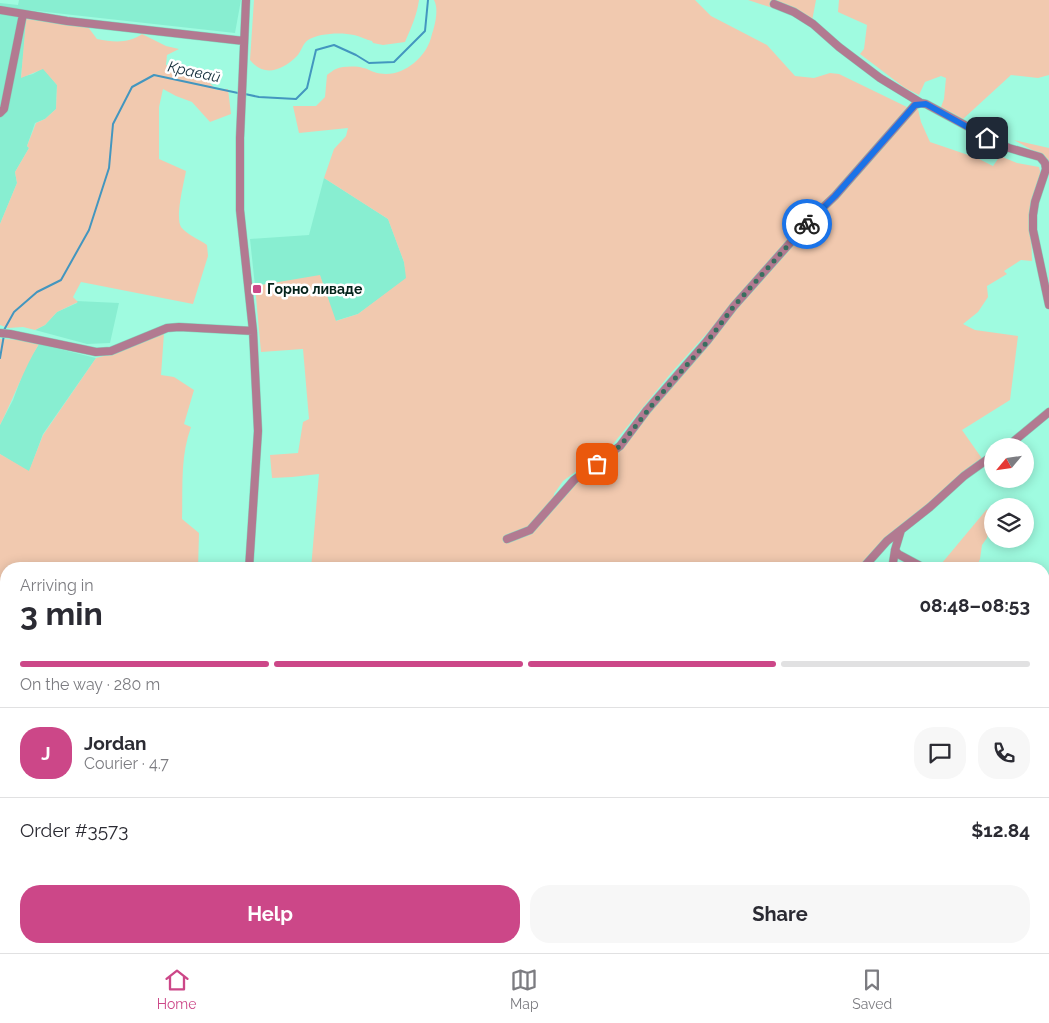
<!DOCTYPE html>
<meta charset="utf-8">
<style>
:root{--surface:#fff;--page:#f7f7f7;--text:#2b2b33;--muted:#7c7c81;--line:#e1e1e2;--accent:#cc4788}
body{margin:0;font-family:Raleway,sans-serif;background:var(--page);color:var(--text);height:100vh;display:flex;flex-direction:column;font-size:19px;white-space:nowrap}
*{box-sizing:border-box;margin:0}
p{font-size:16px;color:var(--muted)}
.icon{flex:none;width:28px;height:28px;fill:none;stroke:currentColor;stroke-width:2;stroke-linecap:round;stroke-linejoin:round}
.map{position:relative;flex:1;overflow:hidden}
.drawer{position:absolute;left:0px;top:562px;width:1050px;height:391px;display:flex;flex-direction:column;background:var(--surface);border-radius:20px 20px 0 0;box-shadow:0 2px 12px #0003}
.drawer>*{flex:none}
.needle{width:32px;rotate:241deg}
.fabs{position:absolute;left:984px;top:438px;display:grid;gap:10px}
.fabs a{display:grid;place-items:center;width:50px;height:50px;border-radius:50%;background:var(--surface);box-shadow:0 2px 12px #0003;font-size:25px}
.pin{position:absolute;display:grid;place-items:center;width:42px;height:42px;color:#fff;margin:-21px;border-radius:10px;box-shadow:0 2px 8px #0006}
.courier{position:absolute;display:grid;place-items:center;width:50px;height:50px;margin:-25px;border:4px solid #1a73e8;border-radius:50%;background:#fff;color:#222;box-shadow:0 1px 6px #0007}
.head em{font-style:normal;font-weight:700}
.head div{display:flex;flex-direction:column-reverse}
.head{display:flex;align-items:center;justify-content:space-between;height:85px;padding:0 20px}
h1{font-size:32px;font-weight:700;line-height:38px}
.bar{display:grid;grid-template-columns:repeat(4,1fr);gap:8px 5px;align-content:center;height:60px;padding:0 20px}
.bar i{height:6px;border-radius:4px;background:var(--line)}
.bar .selected{background:var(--accent)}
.bar p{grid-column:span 4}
.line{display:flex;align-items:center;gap:12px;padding:0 20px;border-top:1px solid var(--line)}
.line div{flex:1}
.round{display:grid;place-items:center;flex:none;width:52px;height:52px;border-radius:20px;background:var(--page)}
.cta{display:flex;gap:10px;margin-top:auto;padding:10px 20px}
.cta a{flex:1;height:58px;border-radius:20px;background:var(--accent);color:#fff;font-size:20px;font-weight:700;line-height:58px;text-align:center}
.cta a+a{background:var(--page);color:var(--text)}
.tabs{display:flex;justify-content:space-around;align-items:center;height:70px;border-top:1px solid var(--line);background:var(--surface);font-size:14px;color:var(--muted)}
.tabs a{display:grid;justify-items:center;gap:2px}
.tabs .selected{color:var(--accent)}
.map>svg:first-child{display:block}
.built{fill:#88eed1}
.green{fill:#f1c9af}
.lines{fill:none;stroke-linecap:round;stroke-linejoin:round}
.stream{stroke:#4396bf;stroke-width:2}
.minor-casing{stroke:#86d8c0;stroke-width:9}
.minor{stroke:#b27a91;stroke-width:8}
.done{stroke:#3a6e5f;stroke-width:5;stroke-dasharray:0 9}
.route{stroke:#1a73e8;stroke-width:6}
.poi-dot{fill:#cc4788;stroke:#fff;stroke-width:2}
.labels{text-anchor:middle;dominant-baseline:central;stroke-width:5;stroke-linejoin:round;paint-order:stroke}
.poi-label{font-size:14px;font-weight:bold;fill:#04221a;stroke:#fff;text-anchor:start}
.water-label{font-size:15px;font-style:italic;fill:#142d3b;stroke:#fff}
</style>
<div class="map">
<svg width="1049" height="953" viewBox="0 0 1049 953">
<rect width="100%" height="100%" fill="#9ffbe0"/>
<path class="built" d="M19,0h222l-6,33 -207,-23 -7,67 12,-3 10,-6 14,17 -1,24 -11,10 -10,4 -8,23 2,2 -14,24 2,11 -17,41v-221l18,2z
M324,178l64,41 16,43 3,16 -49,36 -23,7 -15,-45 -65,10 -5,-47 59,-4z
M76,301l43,2 -9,40 -23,1 -52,-14 10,-5 12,-13 20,-9z
M39,344l57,14 -53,76 -14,38 -29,-18v-29l13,-25 13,-35z"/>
<path class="green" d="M254,0h165c-2,15 -8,28 -14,42l-22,3 -10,-2 -1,-2c-6,-1 -12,-5 -18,-6 -12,-3 -36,-2 -46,5 -5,3 -7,12 -11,16 -14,14 -33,22 -47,4z
M434,0h261l16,16 56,29 28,31 19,2 16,-5 9,1 68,33 -8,11 -79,90 -149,165 -58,71 -50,37 -9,13v3l64,-53 102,-119 32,-33 159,-179 7,-4 3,13 9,20 47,16 16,8 7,-10 17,7 22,4 2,8 -10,55 1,31 -11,-1 -17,11 3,3 -20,12 1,11 -10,15 -15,12 12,6 43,6 -8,64 -48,30 21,30 -122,109h-550l8,-95 -27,3 -20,1 -2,-23 28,-2 5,-31 6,-3 -6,-70 -42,3 -6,-66 65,-11 16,46 22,-7 48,-36 -2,-16 -16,-43 -64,-41 10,-29 12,-13 2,-8 -49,5 -6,-27h23l9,-9 2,-22c3,-2 6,-5 9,-6 7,-3 21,-3 27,-1 4,0 7,3 11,4 15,5 29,0 40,-9 9,-8 15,-16 18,-29 3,-9 7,-25 2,-34z
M748,0h68l-4,21z
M839,0h210v75l-11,3 -27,-3 -48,44 -22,-12 3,-8 2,-21 -5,-2 -16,6 -6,13 -14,-7 -45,-34 4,-5 3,-24 -29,-13z
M26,19l62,8 9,12c16,3 31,5 45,-5l24,12 13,3 -12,6 -1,10 38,11 12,14 12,-1 3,25 -21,8 -18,-20 -16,-6 -13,-7 -4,18v52l27,12c-2,12 -11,46 -5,56 5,7 19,13 26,18l1,11 -15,48 -112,-22 -8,15 5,5 -21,10 -12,13 -10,5 -12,-3 -15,1 -8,-3v-101l17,-41 -2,-11 14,-24 -2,-2 9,-23 9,-4 11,-10 1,-24 -14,-16 -22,9z
M1014,140l35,8v19l-1,-8z
M164,333l-3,42 13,2 20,13 -10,34 7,3c-11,30 -8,61 -9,92l17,14 -1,36h-192v379h133v5h-58l-1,-5 -80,4v-498l29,17 14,-36 53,-77 16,-4z
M0,339l26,1 13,4c-16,26 -25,54 -39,81z
M987,509l3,13 -3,16 -5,7 -2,14 -4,10h-39z
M1049,595v358h-740l1,-5h734v-320l4,-15 -2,-16z"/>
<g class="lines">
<path class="stream" d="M245,94l14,3 37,2 11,-11 9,-38 18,-5 22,10 13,8 25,-1 31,-31 3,-31
M4,330l10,-18 23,-20 24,-12 28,-50 20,-62 4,-44 19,-37 22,-12 84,18
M0,358l4,-23"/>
<defs>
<path id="minor" d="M246,0l-6,138v72l13,121 5,100 -9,138
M774,4l20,8 19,12 26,23 41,31 41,25 5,1 61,33 22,11 31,9 5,6 1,6 -11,33 -2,13v15l16,75
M0,10l67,11 177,20
M0,113l4,-4 19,-95
M0,333l10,1 86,18 15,-1 56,-23 12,-1 74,4
M1008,446l41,-34
M507,539l23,-9 44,-50 46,-34 27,-36 60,-69 27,-35 80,-90 21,-20 80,-91 6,-2
M895,550l3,4 28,15
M862,569l25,-28 43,-34 34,-31 28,-20
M892,569l3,-19 6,-20
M224,953v-5"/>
</defs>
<use href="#minor" class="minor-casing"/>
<use href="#minor" class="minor"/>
</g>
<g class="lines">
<path class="done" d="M597,464l23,-18 36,-46 51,-58 27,-36 73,-82"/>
<path class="route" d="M807,224l28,-28 80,-91 11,-1 61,34"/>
</g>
<rect class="poi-dot" x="252" y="284" width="10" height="10" rx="2.5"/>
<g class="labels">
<g class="poi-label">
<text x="267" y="289">Горно ливаде</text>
</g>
<g class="water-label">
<text transform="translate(194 72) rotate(12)">Кравай</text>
</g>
</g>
</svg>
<div class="fabs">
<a><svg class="needle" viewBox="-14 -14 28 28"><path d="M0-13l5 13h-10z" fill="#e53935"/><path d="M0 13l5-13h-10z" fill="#7c7c81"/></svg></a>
<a><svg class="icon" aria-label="layers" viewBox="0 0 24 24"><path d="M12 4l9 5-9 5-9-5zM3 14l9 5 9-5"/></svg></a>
</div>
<div class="pin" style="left:597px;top:464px;background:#ea580c"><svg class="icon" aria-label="bag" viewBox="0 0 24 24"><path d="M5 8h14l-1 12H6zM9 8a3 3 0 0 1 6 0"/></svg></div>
<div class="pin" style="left:987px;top:138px;background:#1f2937"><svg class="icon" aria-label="home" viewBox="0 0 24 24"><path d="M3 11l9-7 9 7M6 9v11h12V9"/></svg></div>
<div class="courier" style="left:807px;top:224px"><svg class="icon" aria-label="bike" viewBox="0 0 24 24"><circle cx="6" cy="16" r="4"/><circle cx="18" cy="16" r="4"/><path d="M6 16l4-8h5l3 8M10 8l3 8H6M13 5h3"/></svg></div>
<section class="drawer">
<div class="head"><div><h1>3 min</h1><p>Arriving in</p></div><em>08:48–08:53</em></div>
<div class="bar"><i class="selected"></i><i class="selected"></i><i class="selected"></i><i></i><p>On the way · 280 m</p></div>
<div class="line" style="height:90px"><b class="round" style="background:var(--accent);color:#fff">J</b><div><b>Jordan</b><p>Courier · 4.7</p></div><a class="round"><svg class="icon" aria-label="chat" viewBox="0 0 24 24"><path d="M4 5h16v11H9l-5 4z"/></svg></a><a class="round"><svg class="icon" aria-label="phone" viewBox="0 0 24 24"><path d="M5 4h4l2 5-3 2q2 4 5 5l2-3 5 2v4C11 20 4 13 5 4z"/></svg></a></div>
<div class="line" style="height:65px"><div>Order #3573</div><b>$12.84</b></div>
<div class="cta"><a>Help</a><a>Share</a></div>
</section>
</div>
<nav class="tabs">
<a class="selected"><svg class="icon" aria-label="home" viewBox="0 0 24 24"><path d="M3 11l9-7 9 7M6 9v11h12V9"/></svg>Home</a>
<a><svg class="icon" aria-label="map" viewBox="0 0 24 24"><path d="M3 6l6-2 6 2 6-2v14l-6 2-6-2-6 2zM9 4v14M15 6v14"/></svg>Map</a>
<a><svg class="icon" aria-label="saved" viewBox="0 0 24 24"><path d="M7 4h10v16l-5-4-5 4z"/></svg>Saved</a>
</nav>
